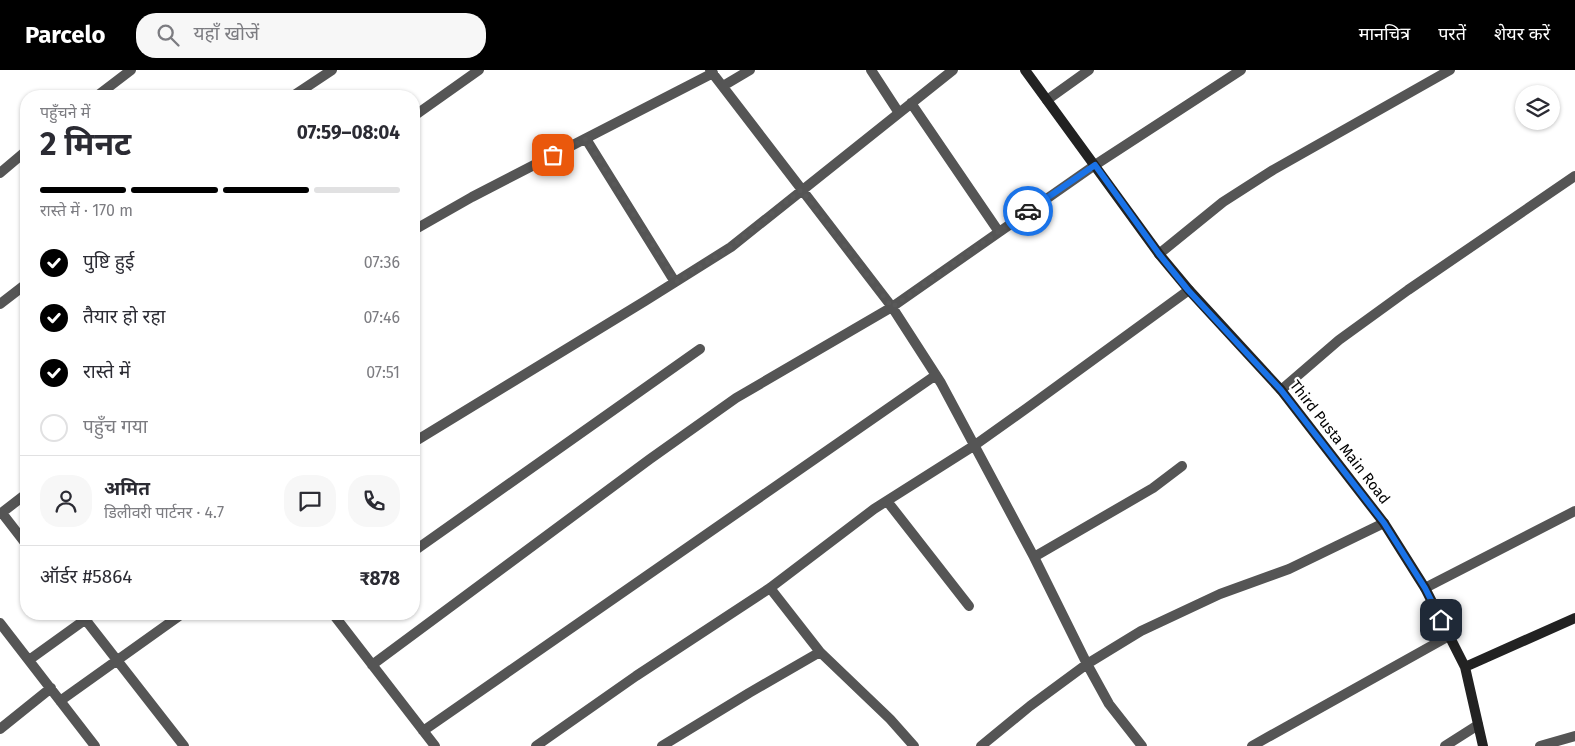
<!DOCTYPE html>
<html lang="hi">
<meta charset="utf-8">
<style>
:root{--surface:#fff;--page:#f7f7f7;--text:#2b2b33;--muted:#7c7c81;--line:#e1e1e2;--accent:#000}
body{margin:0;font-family:"Fira Sans","Noto Sans Devanagari",sans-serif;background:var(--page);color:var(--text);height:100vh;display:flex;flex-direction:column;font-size:19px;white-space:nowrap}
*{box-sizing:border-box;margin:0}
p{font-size:16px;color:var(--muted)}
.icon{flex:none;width:28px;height:28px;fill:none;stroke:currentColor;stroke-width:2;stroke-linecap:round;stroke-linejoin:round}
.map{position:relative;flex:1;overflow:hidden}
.panel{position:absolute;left:20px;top:20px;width:400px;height:530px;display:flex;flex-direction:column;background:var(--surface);border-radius:20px;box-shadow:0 1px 4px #0004}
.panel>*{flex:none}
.buttons{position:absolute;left:1515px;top:15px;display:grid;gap:10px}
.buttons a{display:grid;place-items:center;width:45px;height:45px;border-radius:50%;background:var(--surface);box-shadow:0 1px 4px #0004;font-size:25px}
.pin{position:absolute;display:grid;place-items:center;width:42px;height:42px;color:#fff;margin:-21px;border-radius:10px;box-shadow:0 2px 8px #0006}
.courier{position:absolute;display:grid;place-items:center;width:50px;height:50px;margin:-25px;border:4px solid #1a73e8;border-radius:50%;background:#fff;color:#222;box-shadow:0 1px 6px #0007}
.summary em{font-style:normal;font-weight:700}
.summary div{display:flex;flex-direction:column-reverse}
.summary{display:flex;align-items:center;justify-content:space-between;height:85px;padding:0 20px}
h1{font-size:32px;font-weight:700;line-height:38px}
.bar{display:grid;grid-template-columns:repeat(4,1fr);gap:8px 5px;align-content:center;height:60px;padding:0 20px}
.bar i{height:6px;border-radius:4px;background:var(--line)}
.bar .selected{background:var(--accent)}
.bar p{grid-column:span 4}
.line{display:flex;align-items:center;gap:12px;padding:0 20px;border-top:1px solid var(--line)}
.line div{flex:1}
.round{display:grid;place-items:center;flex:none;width:52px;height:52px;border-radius:20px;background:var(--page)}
ol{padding:0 20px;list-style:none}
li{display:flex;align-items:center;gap:15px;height:55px}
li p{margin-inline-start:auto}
li .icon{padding:5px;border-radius:50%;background:var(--accent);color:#fff;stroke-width:4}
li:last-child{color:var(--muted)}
li i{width:28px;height:28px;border:2px solid var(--line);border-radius:50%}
header{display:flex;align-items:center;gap:30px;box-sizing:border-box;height:70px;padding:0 25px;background:var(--accent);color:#fff}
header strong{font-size:24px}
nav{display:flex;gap:28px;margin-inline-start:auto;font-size:18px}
.search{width:350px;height:45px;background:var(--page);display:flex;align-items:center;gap:12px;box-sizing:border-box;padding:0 18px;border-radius:20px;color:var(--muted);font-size:19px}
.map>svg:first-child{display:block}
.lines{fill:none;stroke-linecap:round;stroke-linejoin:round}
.street{stroke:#555;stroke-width:10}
.secondary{stroke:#222;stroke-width:10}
.done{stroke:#595959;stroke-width:5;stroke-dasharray:0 9}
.route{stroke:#1a73e8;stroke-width:6}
.labels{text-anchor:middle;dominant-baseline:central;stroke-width:4.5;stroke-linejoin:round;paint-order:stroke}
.street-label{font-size:15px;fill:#000;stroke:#fff}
</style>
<header>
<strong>Parcelo</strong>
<div class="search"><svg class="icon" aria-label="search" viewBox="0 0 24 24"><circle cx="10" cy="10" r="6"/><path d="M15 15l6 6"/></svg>यहाँ खोजें</div>
<nav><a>मानचित्र</a><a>परतें</a><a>शेयर करें</a></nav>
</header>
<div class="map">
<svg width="1575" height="676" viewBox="0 0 1575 676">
<rect width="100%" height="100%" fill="#fff"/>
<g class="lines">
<path class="street" d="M710,0l182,237 49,76 93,174 53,107 22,40 33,42
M871,0l28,43
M723,16l27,-16
M97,26l34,-26
M293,26l39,-26
M1047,30l42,-30
M911,33l88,129
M414,46l65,-46
M586,69l89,143
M0,103l26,-22
M414,160l58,-33 241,-124
M1159,184l64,-52 50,-32 177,-100
M0,234l26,-20
M1281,320l58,-50 69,-50 167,-114
M414,372l231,-141 86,-54 222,-177
M887,431l82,105
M2,443l24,31
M0,444l26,-20
M414,481l286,-202
M1034,487l119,-69 29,-22
M770,518l50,64 70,67 24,27
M1425,518l150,-77
M81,544l103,132
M333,544l102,132
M0,553l95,123
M29,590l64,-46
M372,595l278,-206 86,-61 156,-91 203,-142 146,-95
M60,631l122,-87
M0,659l51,-41
M423,661l513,-356
M536,676l100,-70 134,-88 104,-79 101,-64 52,-37 162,-118
M662,676l87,-53 71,-41
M981,676l49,-40 57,-42 54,-33 79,-37 69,-25 95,-46
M1252,676l197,-110
M1445,676l33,-21
M1540,676l35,-10"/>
<path class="secondary" d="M1025,0l134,184 30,36 92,100 103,133 41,65 40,79 18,79
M1465,597l110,-49"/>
</g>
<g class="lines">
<path class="done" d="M553,85l33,-16 90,143 55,-35 70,-57 91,117 136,-96"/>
<path class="route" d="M1028,141l67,-46 64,89 29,36 93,100 103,133 41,65 16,32"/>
</g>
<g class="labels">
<g class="street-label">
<text transform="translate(1340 372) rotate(52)">Third Pusta Main Road</text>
</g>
</g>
</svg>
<div class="buttons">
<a><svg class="icon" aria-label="layers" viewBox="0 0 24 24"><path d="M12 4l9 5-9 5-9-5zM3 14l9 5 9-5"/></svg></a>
</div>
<div class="pin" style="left:553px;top:85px;background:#ea580c"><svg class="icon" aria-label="bag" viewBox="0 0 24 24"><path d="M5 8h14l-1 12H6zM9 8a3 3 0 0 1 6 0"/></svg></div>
<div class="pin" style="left:1441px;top:550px;background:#1f2937"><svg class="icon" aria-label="home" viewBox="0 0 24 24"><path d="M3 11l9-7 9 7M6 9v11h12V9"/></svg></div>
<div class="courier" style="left:1028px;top:141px"><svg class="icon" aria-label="car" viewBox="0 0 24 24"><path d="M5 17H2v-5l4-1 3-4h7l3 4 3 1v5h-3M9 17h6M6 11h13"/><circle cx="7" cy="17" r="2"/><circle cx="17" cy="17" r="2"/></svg></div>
<section class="panel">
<div class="summary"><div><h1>2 मिनट</h1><p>पहुँचने में</p></div><em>07:59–08:04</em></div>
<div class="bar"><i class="selected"></i><i class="selected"></i><i class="selected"></i><i></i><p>रास्ते में · 170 m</p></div>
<ol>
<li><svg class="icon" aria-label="check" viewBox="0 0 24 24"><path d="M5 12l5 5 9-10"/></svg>पुष्टि हुई<p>07:36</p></li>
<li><svg class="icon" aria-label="check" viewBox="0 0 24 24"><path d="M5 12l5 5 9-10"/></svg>तैयार हो रहा<p>07:46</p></li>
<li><svg class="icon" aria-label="check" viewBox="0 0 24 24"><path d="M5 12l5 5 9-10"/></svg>रास्ते में<p>07:51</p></li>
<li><i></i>पहुँच गया</li>
</ol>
<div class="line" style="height:90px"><a class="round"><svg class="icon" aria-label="person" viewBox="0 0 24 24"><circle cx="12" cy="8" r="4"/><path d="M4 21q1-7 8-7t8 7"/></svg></a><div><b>अमित</b><p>डिलीवरी पार्टनर · 4.7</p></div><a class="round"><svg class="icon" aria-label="chat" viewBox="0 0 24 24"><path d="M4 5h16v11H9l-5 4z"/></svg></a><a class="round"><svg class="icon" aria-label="phone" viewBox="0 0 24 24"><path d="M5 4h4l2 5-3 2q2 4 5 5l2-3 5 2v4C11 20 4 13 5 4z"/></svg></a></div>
<div class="line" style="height:65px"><div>ऑर्डर #5864</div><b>₹878</b></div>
</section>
</div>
